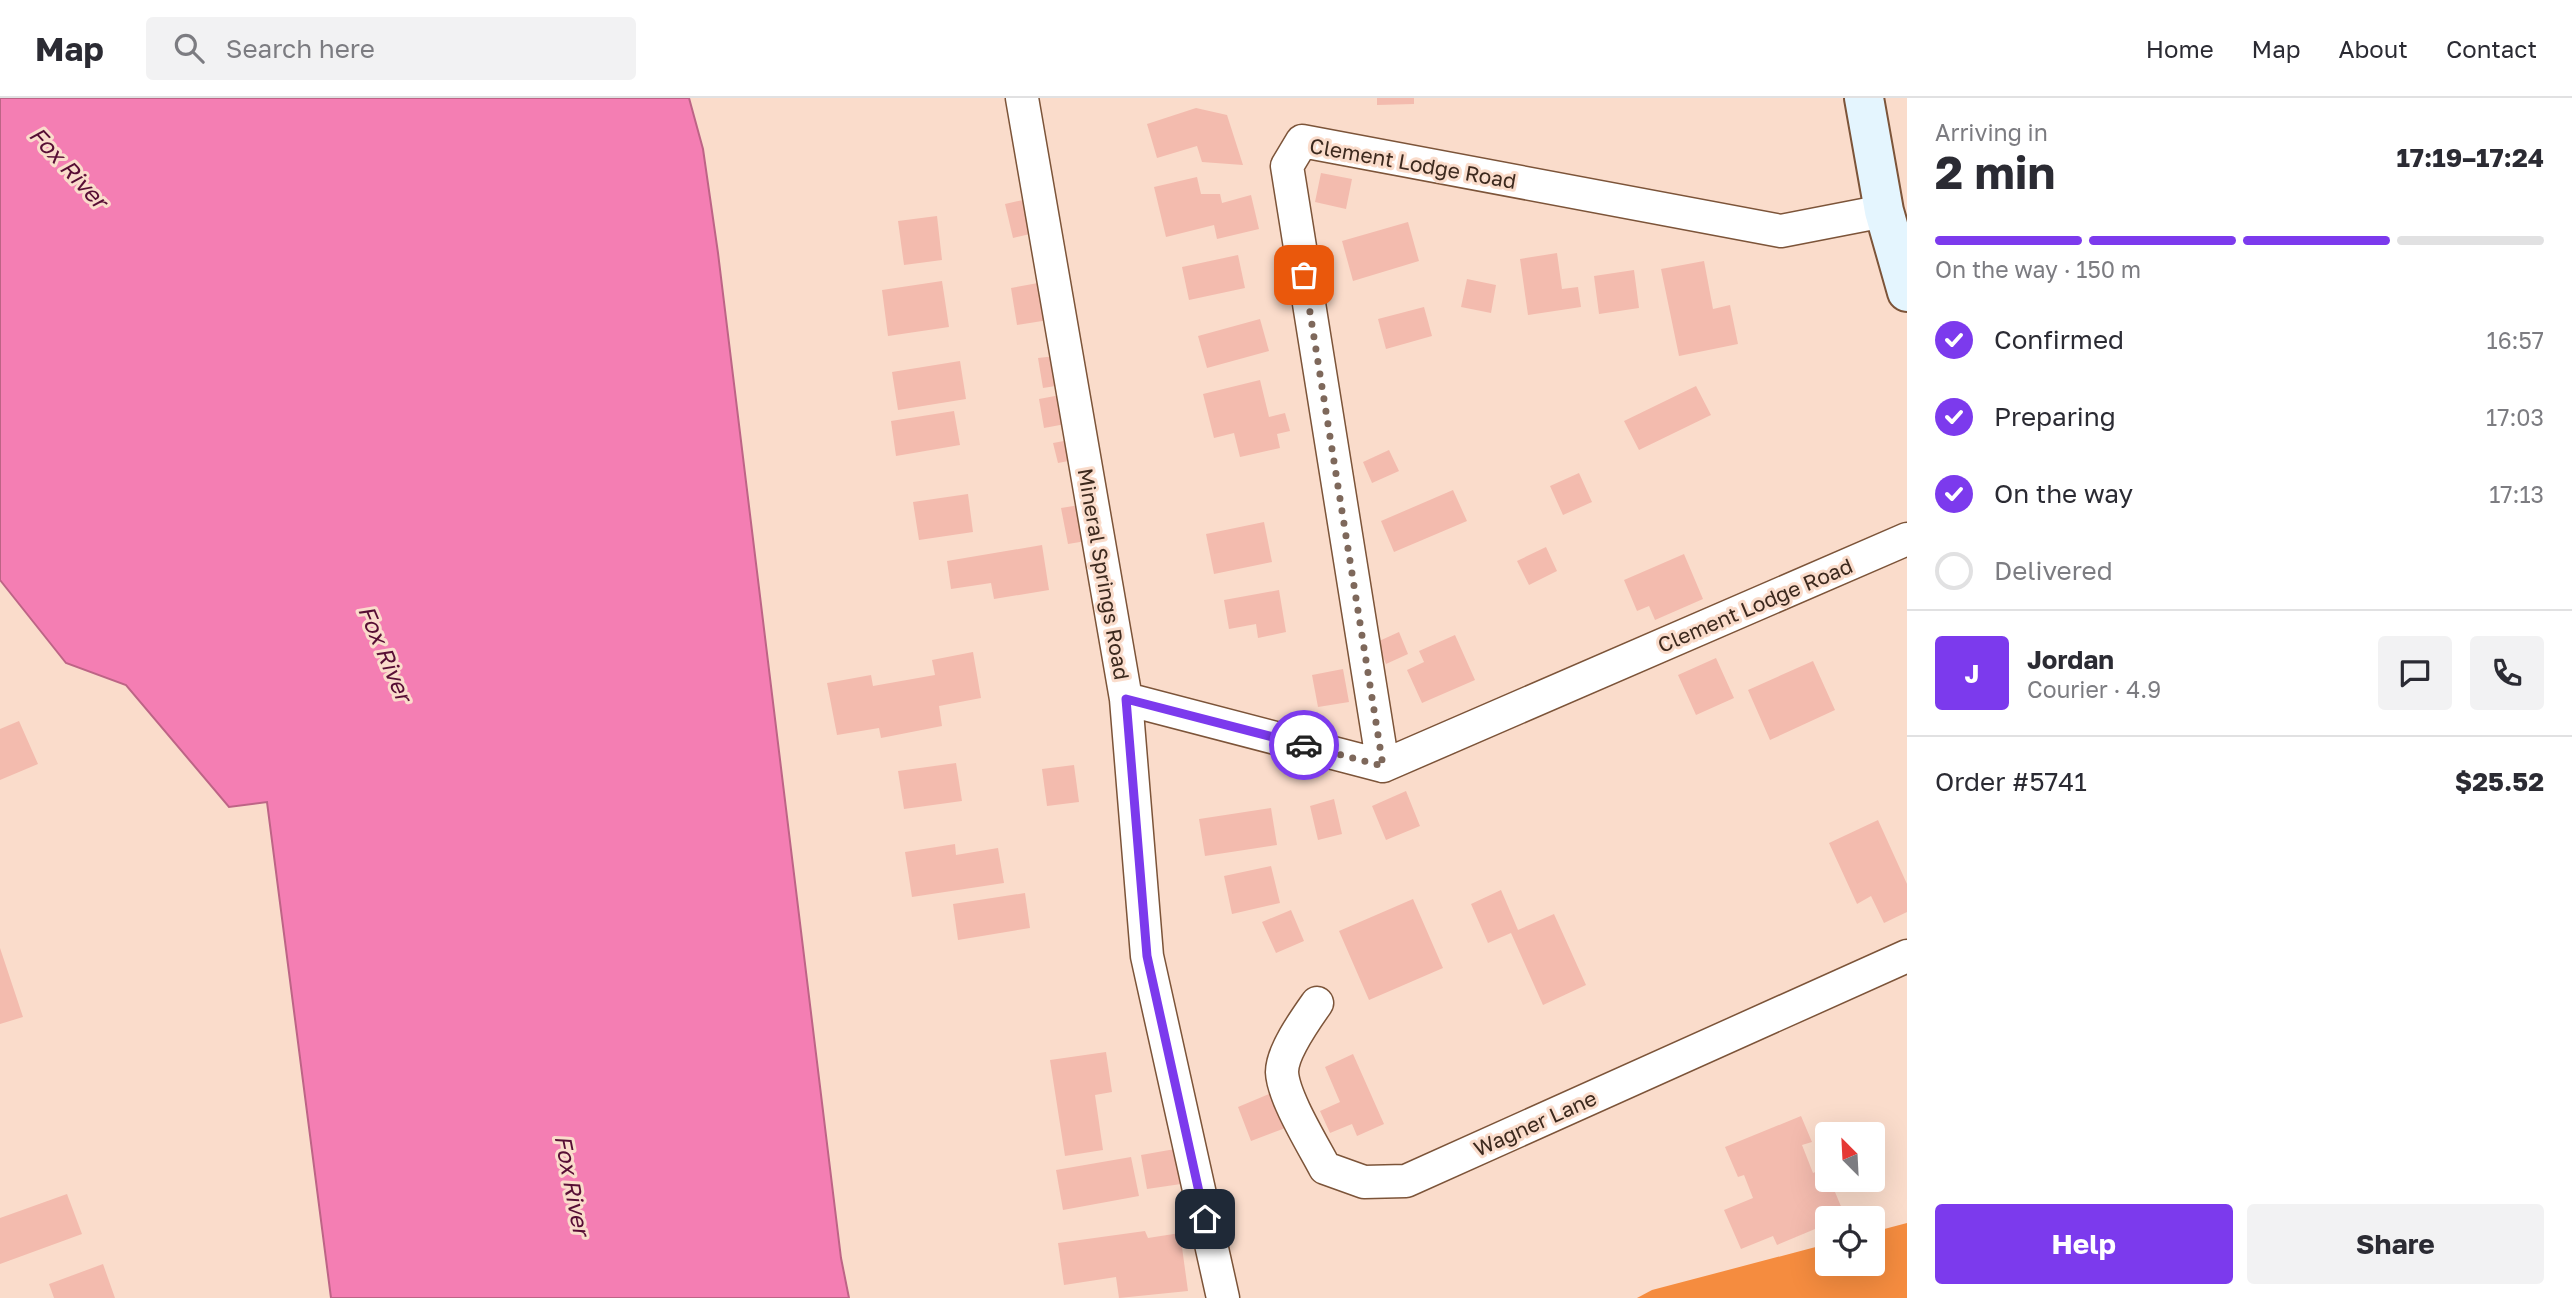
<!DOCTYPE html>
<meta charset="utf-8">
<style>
:root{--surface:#fff;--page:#f2f2f3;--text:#2b2b33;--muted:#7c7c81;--line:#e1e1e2;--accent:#7c3aed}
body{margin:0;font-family:"Golos Text",sans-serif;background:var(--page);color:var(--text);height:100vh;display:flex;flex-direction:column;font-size:26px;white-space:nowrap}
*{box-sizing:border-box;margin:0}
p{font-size:23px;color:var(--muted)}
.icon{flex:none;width:38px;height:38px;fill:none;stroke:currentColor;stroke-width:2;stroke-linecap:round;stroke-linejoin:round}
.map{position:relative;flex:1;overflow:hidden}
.drawer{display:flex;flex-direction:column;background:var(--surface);width:665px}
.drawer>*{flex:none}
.needle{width:46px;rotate:336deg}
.fabs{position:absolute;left:1815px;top:1024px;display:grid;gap:14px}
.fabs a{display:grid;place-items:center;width:70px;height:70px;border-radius:7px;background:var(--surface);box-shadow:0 7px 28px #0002;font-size:35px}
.pin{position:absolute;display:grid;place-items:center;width:60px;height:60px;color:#fff;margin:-30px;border-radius:14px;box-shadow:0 4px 10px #0006}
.courier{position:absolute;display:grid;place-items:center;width:70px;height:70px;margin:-35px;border:5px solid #7c3aed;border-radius:50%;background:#fff;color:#222;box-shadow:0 2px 9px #0007}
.overview em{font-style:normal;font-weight:700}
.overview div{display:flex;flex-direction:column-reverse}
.overview{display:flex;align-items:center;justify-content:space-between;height:119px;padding:0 28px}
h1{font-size:46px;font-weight:700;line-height:52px}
.bar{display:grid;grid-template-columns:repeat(4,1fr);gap:10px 7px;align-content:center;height:84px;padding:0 28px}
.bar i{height:9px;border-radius:5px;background:var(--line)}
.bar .active{background:var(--accent)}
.bar p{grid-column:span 4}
.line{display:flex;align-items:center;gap:18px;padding:0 28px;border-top:2px solid var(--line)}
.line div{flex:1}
.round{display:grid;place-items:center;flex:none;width:74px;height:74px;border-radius:7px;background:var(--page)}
ol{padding:0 28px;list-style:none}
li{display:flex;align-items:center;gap:21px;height:77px}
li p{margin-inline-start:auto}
li .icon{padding:7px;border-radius:50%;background:var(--accent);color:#fff;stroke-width:4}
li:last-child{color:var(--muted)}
li i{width:38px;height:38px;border:4px solid var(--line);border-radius:50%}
.button{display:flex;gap:14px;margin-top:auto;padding:14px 28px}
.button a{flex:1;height:80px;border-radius:7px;background:var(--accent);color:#fff;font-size:28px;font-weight:700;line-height:80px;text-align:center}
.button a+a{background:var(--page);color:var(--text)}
header{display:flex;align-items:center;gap:42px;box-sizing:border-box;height:98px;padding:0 35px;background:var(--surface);border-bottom:2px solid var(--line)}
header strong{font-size:33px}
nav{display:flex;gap:38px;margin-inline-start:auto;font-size:24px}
.search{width:490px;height:63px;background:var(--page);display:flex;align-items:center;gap:18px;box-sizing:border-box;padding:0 24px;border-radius:7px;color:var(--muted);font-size:26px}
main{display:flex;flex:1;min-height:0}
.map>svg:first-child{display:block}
.forest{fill:#f58c3f}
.water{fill:#f47eb3;stroke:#bd6486;stroke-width:2}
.building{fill:#f3bbae}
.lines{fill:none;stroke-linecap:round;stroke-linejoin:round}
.street-casing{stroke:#7c5439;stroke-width:35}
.secondary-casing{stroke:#7c5439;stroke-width:42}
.street{stroke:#fff;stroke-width:32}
.secondary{stroke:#e4f5fe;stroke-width:38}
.done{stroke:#7e685b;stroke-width:7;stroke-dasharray:0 12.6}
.route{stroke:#7c3aed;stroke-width:9}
.labels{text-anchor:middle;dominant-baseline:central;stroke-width:6;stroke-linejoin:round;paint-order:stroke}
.street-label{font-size:21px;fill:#3c291e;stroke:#fadccb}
.water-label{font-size:23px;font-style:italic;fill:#570d34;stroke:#fadccb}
</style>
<header>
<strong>Map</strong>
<div class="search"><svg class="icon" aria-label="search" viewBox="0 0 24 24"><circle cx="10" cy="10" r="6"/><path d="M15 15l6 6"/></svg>Search here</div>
<nav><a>Home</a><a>Map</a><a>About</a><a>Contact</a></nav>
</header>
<main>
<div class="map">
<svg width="1907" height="1200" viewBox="0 0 1907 1200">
<rect width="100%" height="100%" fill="#fadccb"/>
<path class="forest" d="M1907,1125v75h-270l15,-8 175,-46v20h45l1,-32z"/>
<path class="water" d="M0,0h689l14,51 15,104 123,1005 8,40h-518l-64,-496 -38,5 -103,-122 -60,-22 -66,-83z"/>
<path class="building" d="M1377,0h37v6l-37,1z
M1196,10l31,7 16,50 -41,-3 -5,-16 -40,12 -10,-34z
M1321,75l31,6 -6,30 -31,-7z
M1197,79l4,17h19l2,9 29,-8 8,34 -42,10 -3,-14 -48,12 -12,-50z
M1036,99l7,34 -30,7 -8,-34z
M937,118l5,44 -38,5 -6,-44z
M1408,124l11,39 -66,20 -11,-40z
M1557,155l5,36 16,-2 3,20 -53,8 -8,-56z
M1238,157l7,33 -56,12 -7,-33z
M1704,163l9,48 17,-4 8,39 -59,12 -18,-87z
M1634,172l5,38 -40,6 -5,-38z
M1467,181l29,6 -5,28 -30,-6z
M942,183l7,46 -61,9 -6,-46z
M1049,183l6,38 -38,6 -6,-37z
M1424,209l8,29 -46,13 -8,-30z
M1260,221l9,32 -62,17 -9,-32z
M1064,257l4,29 -25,4 -5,-30z
M960,263l6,38 -68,11 -6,-38z
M1260,282l9,37 16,-4 5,18 -13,3 3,14 -40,9 -6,-24 -20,5 -11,-44z
M1696,288l15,29 -72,35 -15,-29z
M1071,295l5,29 -32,6 -5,-29z
M954,313l6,34 -64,11 -5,-35z
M1075,341l4,20 -21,4 -5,-20z
M1389,352l10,21 -27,12 -9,-21z
M1579,375l13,29 -29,13 -13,-29z
M1453,392l14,31 -73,31 -13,-31z
M968,396l5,38 -54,8 -6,-38z
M1086,406l6,36 -24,4 -7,-36z
M1264,424l8,40 -58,12 -8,-40z
M1042,447l7,45 -55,9 -3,-16 -40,6 -4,-28z
M1546,449l11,24 -28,14 -12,-24z
M1684,456l19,45 -48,21 -6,-14 -12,5 -13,-31z
M1279,492l7,42 -28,6 -2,-14 -27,5 -5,-29z
M1399,534l9,22 -22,10 -9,-22z
M1455,537l20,45 -53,23 -15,-33 17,-8 -5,-11z
M973,554l8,46 -42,8 3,20 -61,12 -2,-10 -42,7 -10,-52 44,-8 2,11 62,-11 -3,-15z
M1716,560l18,40 -38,17 -18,-40z
M1813,563l22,49 -65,30 -22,-50z
M1343,571l6,33 -31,5 -6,-32z
M19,623l19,43 -38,16v-51z
M956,665l6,38 -58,8 -6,-38z
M1074,667l5,37 -32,4 -5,-37z
M1406,693l14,35 -34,14 -14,-34z
M1334,701l8,35 -24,6 -8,-34z
M1271,710l6,37 -72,11 -6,-37z
M1878,722l29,64v28l-23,11 -13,-27 -14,8 -28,-61z
M955,746l1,11 42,-7 6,35 -92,14 -7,-45z
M1271,768l9,37 -48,11 -8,-38z
M1501,792l17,40 36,-16 32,71 -43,20 -32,-72 -23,10 -17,-39z
M1025,795l5,35 -72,12 -5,-36z
M1413,801l30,69 -74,32 -30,-69z
M1291,812l13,31 -28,12 -14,-31z
M0,850l23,69 -23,7z
M1106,954l6,40 -17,3 8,55 -38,6 -15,-96z
M1353,956l31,70 -27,12 -5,-12 -22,9 -10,-22 20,-9 -15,-35z
M1274,994l14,35 -37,14 -13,-34z
M1801,1018l11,26 -10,3 11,28 12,-5 20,48 -18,2v6l-50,21 -4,-9 -32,13 -17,-39 29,-12 -9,-23 -6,2 -13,-30z
M1175,1051l6,35 -34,5 -6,-34z
M1131,1059l8,39 -76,14 -7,-40z
M67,1096l15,40 -82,30v-46z
M1145,1133l3,7 32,-5 8,58 -69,7 -3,-21 -52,8 -6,-42z
M103,1166l12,34h-61l-5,-14z"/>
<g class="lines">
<defs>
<path id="street" d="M1022,0l104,601 21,257 76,342
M1126,601l257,67
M1383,668l-96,-600 15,-25 479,90 103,-20
M1383,668l524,-227
M1317,905c-12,17 -35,49 -35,69 1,25 31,73 43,96l39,14 42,-1 501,-225"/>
<path id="secondary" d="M1864,0l20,113 23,81"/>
</defs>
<use href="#street" class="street-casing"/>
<use href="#secondary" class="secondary-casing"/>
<use href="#street" class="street"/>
<use href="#secondary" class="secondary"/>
</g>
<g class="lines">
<path class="done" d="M1304,647l79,21 -79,-491"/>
<path class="route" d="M1205,1121l-58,-263 -21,-257 178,46"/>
</g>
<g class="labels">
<g class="street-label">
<text transform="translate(1413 65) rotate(10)">Clement Lodge Road</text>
<text transform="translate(1104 476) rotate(80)">Mineral Springs Road</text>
<text transform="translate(1755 507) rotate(-23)">Clement Lodge Road</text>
<text transform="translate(1535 1025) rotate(-24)">Wagner Lane</text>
</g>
<g class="water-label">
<text transform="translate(69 69) rotate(47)">Fox River</text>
<text transform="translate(386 555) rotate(67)">Fox River</text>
<text transform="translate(573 1087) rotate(79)">Fox River</text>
</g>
</g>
</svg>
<div class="fabs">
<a><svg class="needle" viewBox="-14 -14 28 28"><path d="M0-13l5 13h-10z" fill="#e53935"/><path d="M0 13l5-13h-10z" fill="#7c7c81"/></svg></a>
<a><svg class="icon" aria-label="locate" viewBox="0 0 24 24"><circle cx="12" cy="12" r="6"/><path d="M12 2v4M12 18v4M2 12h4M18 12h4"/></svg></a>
</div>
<div class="pin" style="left:1304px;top:177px;background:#ea580c"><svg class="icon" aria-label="bag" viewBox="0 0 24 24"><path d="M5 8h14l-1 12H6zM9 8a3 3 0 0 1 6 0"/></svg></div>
<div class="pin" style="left:1205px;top:1121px;background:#1f2937"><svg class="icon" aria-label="home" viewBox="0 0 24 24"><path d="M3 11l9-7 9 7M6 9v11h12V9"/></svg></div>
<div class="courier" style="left:1304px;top:647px"><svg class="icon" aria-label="car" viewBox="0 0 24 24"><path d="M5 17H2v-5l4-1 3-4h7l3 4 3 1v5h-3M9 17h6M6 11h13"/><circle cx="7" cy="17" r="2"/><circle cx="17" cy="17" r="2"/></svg></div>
</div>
<section class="drawer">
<div class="overview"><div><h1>2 min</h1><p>Arriving in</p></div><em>17:19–17:24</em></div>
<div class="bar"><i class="active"></i><i class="active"></i><i class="active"></i><i></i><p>On the way · 150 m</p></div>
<ol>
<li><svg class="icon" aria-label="check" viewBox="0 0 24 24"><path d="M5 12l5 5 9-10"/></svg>Confirmed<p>16:57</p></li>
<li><svg class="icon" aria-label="check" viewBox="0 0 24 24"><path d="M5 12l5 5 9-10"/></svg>Preparing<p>17:03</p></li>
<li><svg class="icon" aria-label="check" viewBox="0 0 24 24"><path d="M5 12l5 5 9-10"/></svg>On the way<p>17:13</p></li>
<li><i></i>Delivered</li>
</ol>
<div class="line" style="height:126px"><b class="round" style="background:var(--accent);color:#fff">J</b><div><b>Jordan</b><p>Courier · 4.9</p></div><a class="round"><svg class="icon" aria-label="chat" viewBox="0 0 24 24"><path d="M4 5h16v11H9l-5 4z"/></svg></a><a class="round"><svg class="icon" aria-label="phone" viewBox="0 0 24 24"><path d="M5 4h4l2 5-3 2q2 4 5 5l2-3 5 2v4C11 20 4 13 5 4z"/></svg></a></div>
<div class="line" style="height:91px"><div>Order #5741</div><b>$25.52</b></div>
<div class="button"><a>Help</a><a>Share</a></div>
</section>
</main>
